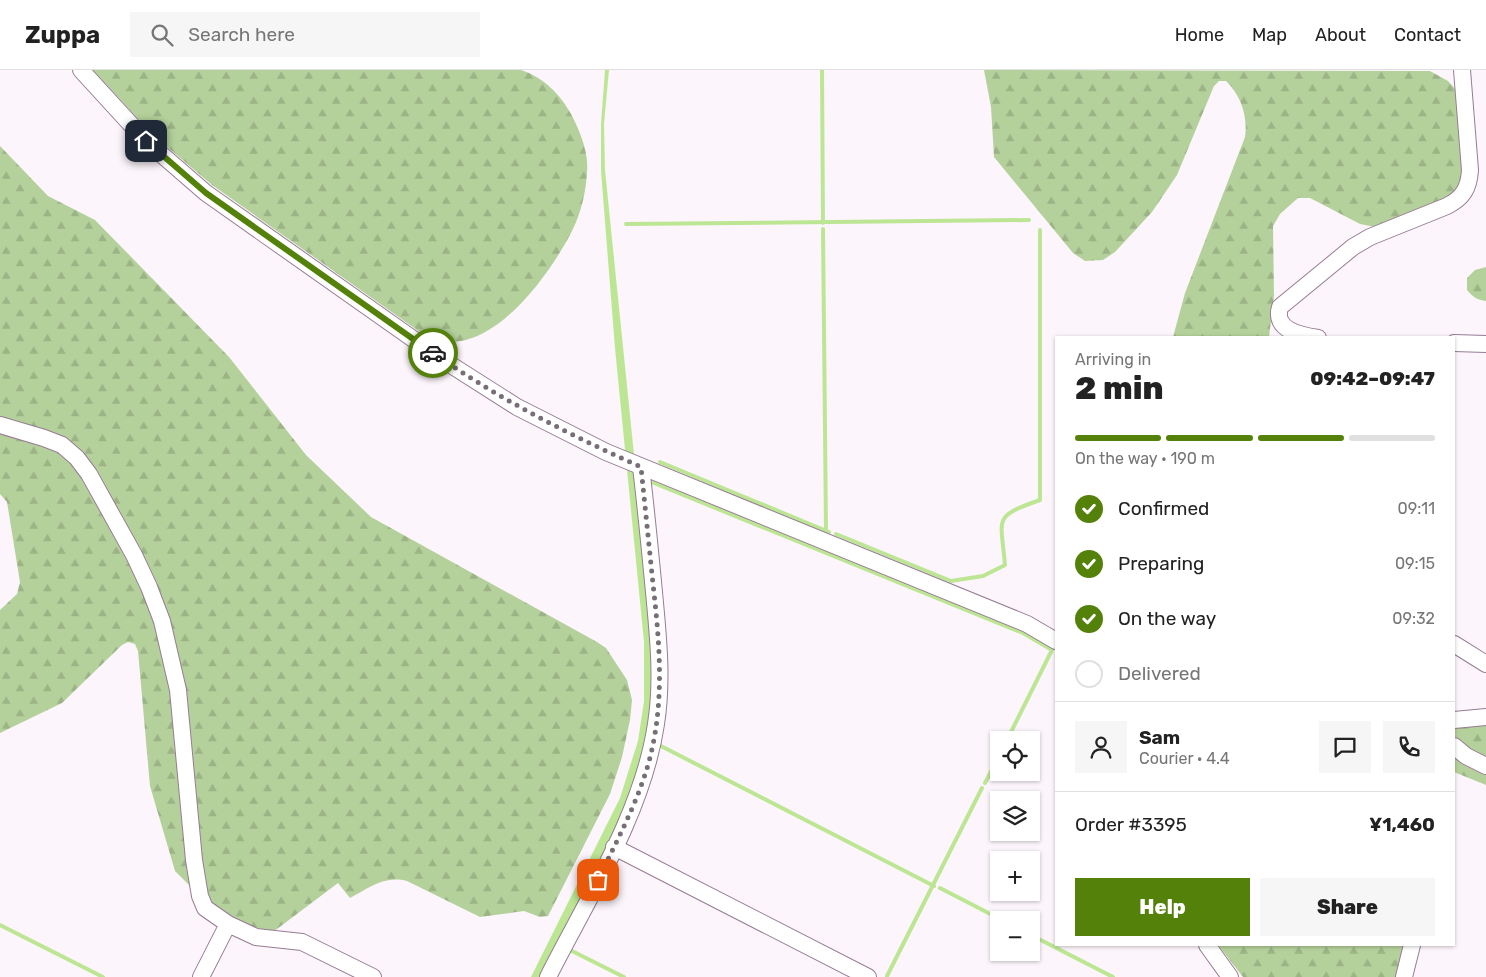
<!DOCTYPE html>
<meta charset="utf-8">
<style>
:root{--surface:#fff;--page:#f6f6f6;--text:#222;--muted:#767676;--line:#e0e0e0;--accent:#54810a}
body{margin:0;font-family:Rubik,sans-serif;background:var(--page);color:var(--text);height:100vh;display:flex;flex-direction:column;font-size:19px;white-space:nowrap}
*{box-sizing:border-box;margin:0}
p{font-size:16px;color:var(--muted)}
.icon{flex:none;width:28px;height:28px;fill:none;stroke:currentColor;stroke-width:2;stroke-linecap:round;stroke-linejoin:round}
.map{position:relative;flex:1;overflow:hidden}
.details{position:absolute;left:1055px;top:266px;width:400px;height:610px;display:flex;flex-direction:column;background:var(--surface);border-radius:0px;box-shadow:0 1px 4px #0004}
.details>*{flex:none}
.controls{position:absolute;left:990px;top:661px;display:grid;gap:10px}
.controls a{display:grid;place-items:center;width:50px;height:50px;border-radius:0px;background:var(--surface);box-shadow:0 1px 4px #0004;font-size:25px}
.pin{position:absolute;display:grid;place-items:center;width:42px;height:42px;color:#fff;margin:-21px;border-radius:10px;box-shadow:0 2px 8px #0006}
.courier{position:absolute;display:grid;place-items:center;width:50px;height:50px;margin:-25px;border:4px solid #54810a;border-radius:50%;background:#fff;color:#222;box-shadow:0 1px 6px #0007}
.summary em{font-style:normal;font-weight:800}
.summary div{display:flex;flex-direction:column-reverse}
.summary{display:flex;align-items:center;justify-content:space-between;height:85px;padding:0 20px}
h1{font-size:32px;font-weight:800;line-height:38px}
.bar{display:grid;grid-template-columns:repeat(4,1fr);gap:8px 5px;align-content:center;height:60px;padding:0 20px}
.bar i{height:6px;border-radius:4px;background:var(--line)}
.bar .active{background:var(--accent)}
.bar p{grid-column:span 4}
.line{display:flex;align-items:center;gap:12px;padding:0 20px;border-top:1px solid var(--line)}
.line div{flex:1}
.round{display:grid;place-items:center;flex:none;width:52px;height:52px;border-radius:0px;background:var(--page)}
ol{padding:0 20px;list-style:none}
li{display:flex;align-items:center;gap:15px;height:55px}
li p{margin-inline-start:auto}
li .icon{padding:5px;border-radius:50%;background:var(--accent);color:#fff;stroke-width:4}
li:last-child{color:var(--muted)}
li i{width:28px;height:28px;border:2px solid var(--line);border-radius:50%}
.action{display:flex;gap:10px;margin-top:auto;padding:10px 20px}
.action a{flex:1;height:58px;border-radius:0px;background:var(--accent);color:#fff;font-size:20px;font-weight:800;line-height:58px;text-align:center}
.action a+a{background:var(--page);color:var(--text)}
header{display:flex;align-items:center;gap:30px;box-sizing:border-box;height:70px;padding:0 25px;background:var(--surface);border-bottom:1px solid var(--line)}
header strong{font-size:24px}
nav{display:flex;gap:28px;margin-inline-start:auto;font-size:18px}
.search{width:350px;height:45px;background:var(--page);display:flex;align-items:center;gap:12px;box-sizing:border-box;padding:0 18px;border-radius:0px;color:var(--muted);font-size:19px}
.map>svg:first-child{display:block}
.forest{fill:url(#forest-firs)}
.water{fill:#bde694}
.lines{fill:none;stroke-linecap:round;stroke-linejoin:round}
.stream{stroke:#bde694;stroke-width:4}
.minor-casing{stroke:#977c94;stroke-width:18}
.minor{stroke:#fff;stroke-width:16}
.done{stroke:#776e76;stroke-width:5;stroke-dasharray:0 9}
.route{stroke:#54810a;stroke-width:6}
</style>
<header>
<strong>Zuppa</strong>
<div class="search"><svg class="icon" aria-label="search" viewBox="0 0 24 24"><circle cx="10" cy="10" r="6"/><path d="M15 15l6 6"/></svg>Search here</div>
<nav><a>Home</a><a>Map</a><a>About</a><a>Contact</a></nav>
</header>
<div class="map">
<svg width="1486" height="907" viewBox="0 0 1486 907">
<defs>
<pattern id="forest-firs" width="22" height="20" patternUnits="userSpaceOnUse" patternTransform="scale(1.25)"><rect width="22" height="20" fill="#b5d19b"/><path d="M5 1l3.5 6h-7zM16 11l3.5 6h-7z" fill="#9cb386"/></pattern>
</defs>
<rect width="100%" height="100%" fill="#fcf5fb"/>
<path class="forest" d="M93,0h428c22,7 39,24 50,44 9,17 18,39 16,58 -1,20 -6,41 -15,59 -23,45 -85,133 -145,106l-215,-152 -60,-51z
M984,0l446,1 18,10 9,10 7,89 -10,16 -79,31 -15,-3 -50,-26h-12l-18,16 -7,12 1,70 -5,41h-96l12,-44 60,-156c3,-20 -4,-42 -19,-56h-7l-5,5 -37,89 -25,37 -37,40 -12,8 -18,1 -12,-8 -79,-96 -3,-50z
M0,76l48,50 47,24 134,137 77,98 65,62 226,125 9,6 21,32 5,20 -2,20 -8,37 -12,37 -62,122 -8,1 -16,-6 -44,6 -73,-36c-23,-6 -38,7 -57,17l-12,-15 -65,49c-24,-5 -51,-17 -67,-36l-31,-242 -95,-199 -80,-34z
M1486,197v34c-9,-1 -13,-4 -19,-11v-12l8,-8z
M0,359l42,12 33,19 56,97 36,99 25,232 -17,-17 -25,-85 -12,-135 -3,-7 -7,-2 -6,3 -60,58 -62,30v-123l17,-16 3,-12 -13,-80 -7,-8z
M1486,653v34l-15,-7 -17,-14v-10z
M1454,686l32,19v10l-32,-13z
M1218,875h188l-8,32h-155z"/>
<path class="water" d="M605,0h4l-5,54 1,46 48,471 -2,82 -22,79 -87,175h-11l89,-179 18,-57 6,-40v-59l-29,-294 -14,-177v-47z"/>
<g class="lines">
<path class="stream" d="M822,0l1,153
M626,154l403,-4
M823,159l3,301
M660,392l169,70
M649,411l374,152 29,17 -45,90
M836,464l115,47 32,-5 22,-11c-4,-48 -13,-48 35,-65v-270
M659,675l275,141
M985,713l14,-27
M940,818l62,32
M0,855l103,52
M1031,865l82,42
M570,880l54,27
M887,906l95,-188"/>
<defs>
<path id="minor" d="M81,0l65,71 60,52 234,165 77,49 89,45 421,172 29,17
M1318,268c-18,-3 -45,-8 -38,-31l73,-60 17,-10 77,-31c16,-8 22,-18 23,-36l-8,-100
M1454,273l32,1
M0,355l44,13 18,7 15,13 12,16 45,81 15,32 13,34 16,69 16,170 6,36 5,12 23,16 28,13 46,5 71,35
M1454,574l32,20
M1454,650l32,-3
M1454,676l12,10 20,10
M614,777l254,130
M1207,875l23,32
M201,907l27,-53
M548,907c40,-79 95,-165 108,-253 7,-45 2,-88 -2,-132 -4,-42 -8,-83 -13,-125
M1404,907l8,-32"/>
</defs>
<use href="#minor" class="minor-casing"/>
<use href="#minor" class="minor"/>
</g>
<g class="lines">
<path class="done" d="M433,283c66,46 135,81 208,114 4,39 8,78 12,117 7,62 12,121 -5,181 -12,41 -32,77 -50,115"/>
<path class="route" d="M146,71l60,52 227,160"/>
</g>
</svg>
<div class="controls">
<a><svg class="icon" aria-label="locate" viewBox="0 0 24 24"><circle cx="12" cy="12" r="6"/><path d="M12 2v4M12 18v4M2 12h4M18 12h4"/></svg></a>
<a><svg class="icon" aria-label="layers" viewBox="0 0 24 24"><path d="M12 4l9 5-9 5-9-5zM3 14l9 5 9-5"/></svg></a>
<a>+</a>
<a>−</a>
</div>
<div class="pin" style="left:598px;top:810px;background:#ea580c"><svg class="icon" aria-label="bag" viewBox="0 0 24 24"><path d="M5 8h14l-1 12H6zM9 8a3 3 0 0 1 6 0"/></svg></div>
<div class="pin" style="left:146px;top:71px;background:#1f2937"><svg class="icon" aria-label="home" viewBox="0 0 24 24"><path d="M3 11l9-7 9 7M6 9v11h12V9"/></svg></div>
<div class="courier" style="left:433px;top:283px"><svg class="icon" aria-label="car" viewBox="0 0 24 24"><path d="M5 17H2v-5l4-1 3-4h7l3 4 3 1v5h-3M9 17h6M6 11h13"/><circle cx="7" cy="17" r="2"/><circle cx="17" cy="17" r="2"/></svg></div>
<section class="details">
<div class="summary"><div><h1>2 min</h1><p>Arriving in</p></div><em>09:42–09:47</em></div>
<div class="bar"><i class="active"></i><i class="active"></i><i class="active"></i><i></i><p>On the way · 190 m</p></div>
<ol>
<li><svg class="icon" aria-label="check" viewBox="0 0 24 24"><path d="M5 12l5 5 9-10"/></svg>Confirmed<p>09:11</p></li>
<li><svg class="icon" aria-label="check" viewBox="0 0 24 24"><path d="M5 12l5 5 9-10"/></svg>Preparing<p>09:15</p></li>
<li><svg class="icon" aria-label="check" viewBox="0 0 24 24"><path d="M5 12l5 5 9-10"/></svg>On the way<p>09:32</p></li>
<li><i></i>Delivered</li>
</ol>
<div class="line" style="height:90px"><a class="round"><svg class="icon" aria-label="person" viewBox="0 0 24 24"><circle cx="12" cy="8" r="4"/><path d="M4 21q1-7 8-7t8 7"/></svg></a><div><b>Sam</b><p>Courier · 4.4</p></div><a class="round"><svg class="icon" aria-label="chat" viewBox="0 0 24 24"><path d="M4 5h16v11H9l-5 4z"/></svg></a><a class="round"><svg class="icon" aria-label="phone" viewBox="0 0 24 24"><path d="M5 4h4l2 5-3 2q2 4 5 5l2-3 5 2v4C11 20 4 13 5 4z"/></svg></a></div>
<div class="line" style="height:65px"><div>Order #3395</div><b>¥1,460</b></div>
<div class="action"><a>Help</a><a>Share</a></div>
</section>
</div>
